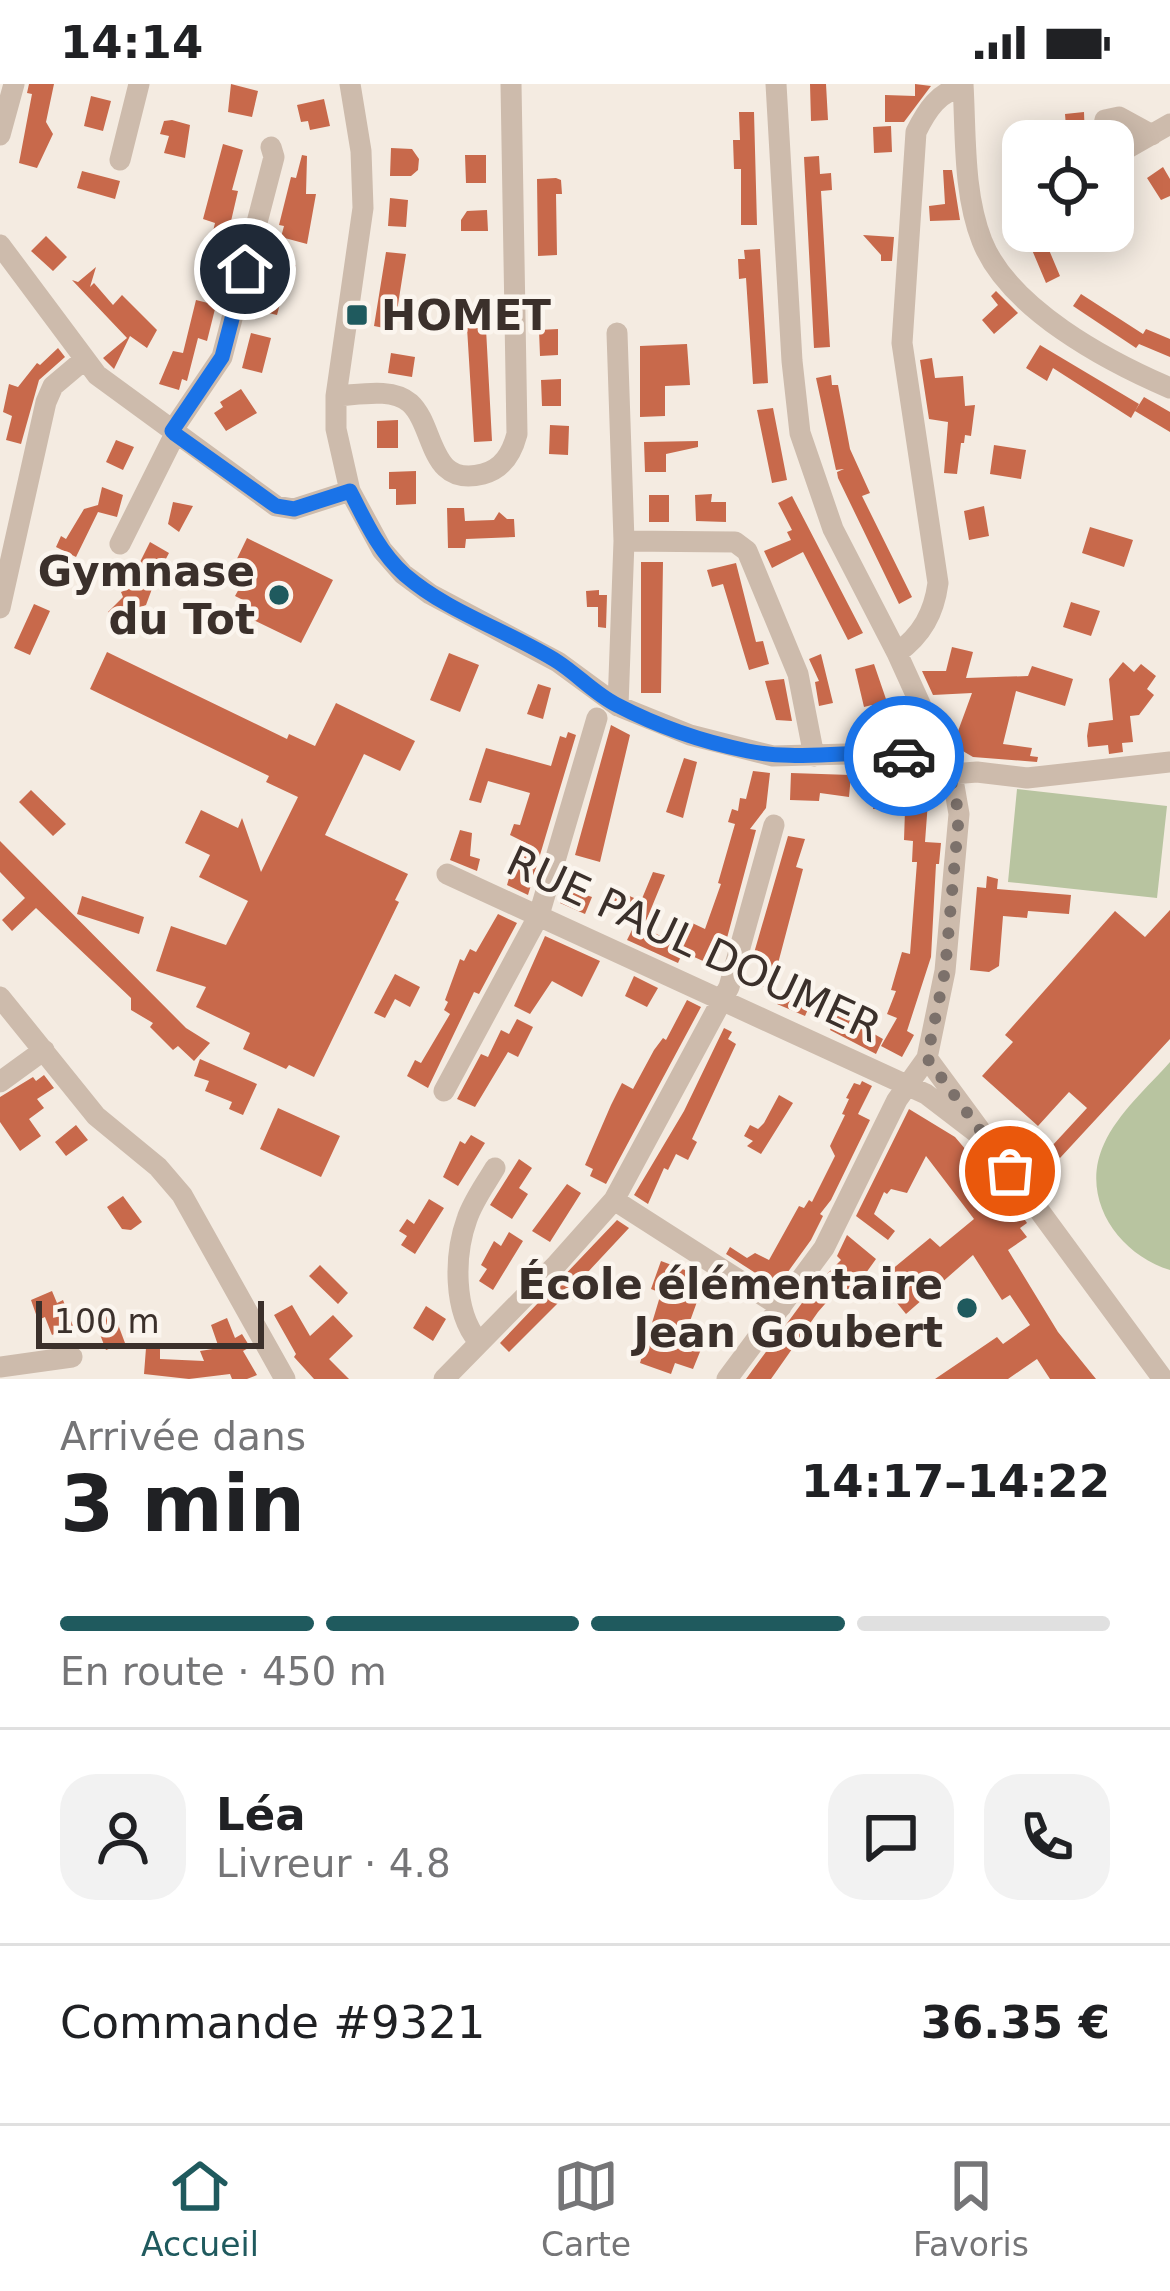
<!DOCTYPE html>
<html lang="fr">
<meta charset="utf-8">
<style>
:root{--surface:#fff;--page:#f2f2f2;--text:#202124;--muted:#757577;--line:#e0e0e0;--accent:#1f5a5e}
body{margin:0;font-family:"DejaVu Sans",sans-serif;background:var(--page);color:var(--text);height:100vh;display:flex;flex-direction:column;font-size:45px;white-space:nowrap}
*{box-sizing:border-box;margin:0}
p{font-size:39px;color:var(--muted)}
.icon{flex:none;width:66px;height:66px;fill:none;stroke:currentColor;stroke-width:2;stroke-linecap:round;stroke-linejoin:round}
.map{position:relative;height:1295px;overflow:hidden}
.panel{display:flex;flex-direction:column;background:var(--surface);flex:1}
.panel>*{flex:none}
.tools{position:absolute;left:1002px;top:36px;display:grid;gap:24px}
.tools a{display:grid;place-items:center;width:132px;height:132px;border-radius:24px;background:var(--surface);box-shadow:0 6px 30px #0003;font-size:60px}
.scale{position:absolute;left:36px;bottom:30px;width:228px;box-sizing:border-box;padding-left:12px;border:6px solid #3b302b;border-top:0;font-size:33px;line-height:42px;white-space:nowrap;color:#3b302b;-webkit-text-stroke:9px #fbf5ee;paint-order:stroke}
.pin{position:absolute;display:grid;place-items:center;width:102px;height:102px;color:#fff;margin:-51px;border:6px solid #fff;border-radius:50%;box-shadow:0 3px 12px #0007}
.courier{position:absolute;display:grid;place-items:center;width:120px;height:120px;margin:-60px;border:9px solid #1a73e8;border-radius:50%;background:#fff;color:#222;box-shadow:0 3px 15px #0007}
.headline em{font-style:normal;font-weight:600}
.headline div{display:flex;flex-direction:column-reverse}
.headline{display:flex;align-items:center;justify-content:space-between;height:204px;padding:0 60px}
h1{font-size:78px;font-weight:600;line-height:90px}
.bar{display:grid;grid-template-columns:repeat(4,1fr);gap:18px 12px;align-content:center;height:144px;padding:0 60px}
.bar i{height:15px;border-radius:9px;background:var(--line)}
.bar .active{background:var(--accent)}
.bar p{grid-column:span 4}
.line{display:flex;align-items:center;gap:30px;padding:0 60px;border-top:3px solid var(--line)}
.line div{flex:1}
.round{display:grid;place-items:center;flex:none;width:126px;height:126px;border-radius:36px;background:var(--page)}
.status{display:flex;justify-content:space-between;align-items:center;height:84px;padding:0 60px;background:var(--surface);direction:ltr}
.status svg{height:33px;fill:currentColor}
.tabs{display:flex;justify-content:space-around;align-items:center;height:168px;border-top:3px solid var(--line);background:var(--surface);font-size:33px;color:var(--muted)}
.tabs a{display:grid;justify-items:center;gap:6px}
.tabs .active{color:var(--accent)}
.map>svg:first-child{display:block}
.green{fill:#b8c4a0}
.building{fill:#c8694b}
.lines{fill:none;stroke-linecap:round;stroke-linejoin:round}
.minor{stroke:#cdbbac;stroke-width:21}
.done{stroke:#7c716b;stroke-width:12;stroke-dasharray:0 21.6}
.route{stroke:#1a73e8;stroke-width:15}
.poi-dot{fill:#1f5a5e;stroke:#fbf5ee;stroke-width:4.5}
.labels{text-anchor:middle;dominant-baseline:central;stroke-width:9;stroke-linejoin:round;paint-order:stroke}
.poi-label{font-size:42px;font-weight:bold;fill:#3b302b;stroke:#fbf5ee;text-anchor:end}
.street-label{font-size:42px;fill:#3b302b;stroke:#fbf5ee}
</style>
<div class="status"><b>14:14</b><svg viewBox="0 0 49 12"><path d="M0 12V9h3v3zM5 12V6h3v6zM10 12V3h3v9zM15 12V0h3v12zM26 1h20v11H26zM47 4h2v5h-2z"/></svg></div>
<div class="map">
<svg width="1170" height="1295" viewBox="0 0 1170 1295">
<rect width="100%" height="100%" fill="#f4ebe1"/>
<path class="green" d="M1017,705l150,17 -10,92 -149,-16z
M1170,978v208c-52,-16 -91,-72 -66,-126 14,-31 44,-57 66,-82z"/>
<path class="building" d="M29,0h25l-8,38 7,12 -16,34 -18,-5 13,-69 -5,-1z
M231,0l27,7 -6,26 -24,-5z
M810,0h16l2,36 -17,1z
M915,0l16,2 -27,36h-19v-27l30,1z
M91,12l20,5 -8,30 -19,-5z
M324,15l6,27 -20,4 -2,-9 -7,1 -4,-17z
M739,28h15l3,113h-16v-56h-7l-1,-29h7z
M1084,28l1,29h-24l-1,-15 6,1 -1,-13z
M172,36l18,5 -5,33 -21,-5 5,-17 -9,-2 4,-13z
M891,42l1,26 -18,1 -1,-26z
M223,60l20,6 -11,40 6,1 -13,56 6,1 -9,35 -27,-7 4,-17 7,1 9,-37 -12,-4z
M391,64l21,1 7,10 -1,11 -7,6h-21z
M302,71l5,1 -1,38h10l-9,50 -26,-7 3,-11 -5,-1 12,-48 5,1z
M465,71h21v28h-20z
M819,72l1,18 11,-1 1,17 -11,1 9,156 -16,1 -10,-191z
M1163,83l7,12v17l-9,4 -14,-22z
M943,86h9l8,50 -30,1 -1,-15 16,-2z
M82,87l38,10 -5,18 -38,-11z
M556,94l5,2 1,14h-6l1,61 -19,1 -1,-77z
M390,114l18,2 -2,27 -18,-1z
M487,126l1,21h-27v-11l6,-9z
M1024,147h17l19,45 -14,7z
M863,151l31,2 -2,24h-11v-6z
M46,152l21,21 -14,14 -22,-20z
M760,165l8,134 -15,1 -7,-106 -7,1 -1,-20h7l-1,-9z
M386,168l20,2 -12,76 -20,-4z
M270,174l26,7 -5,17 -5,-1 -9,34 -21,-5z
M96,183l-6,20 4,-4 19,22 9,-10 35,35 -10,18 -17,-12 -16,33 -11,-11 24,-20 -55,-58 6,2z
M996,207l22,22 -24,21 -12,-14 16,-15 -7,-9z
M1081,210l62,40 3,-5 24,10v18l-31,-13 -3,4 -63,-42z
M196,216l20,5 -9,36 -9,-3 -11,43 -5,-2 -3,11 -20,-6 14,-33 10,2z
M485,226l7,131 -18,1 -8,-131z
M558,245v26l-18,1 -1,-26z
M251,249l20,5 -9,35 -20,-5z
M687,260l3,41 -25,1v30l-25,1v-71z
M1040,261l99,59 -8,14 -78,-50 -6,13 -21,-13z
M58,264l7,9 -26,23 -18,64 -15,-4 6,-24 -9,-4 6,-28 9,3 19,-24 3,2z
M391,269l24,4 -3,20 -24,-4z
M932,274l3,20 28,-2 2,30 10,-1 -4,31 -6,-1 -1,8h-3l-4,31 -13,-1 4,-51 -19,-3 -9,-59z
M831,291l1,10h6l12,64 20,44 -8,3 50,101 -13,7 -61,-126 -1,-6 7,-3 -8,1 -20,-92z
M561,295v27h-19l-1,-26z
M241,305l16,24 -31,18 -12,-18 9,-6 -3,-5z
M1144,313l26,15v20l-35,-21z
M773,324l14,72 -15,3 -15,-73z
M398,336v28h-21v-27z
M550,341l19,1 -1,29 -19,-1z
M116,356l18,7 -11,23 -17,-8z
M698,357v6l-32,7v18h-21l-1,-30z
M994,361l32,5 -5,29 -31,-5z
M416,387v33l-20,1v-16h-7v-17z
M102,403l21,8 -6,22 -19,-5 -22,45 -20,-10 5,-11 5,3 18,-30 14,-4z
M712,410l-1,8h15v20l-30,-1 -1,-26z
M649,411h20v27h-20z
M792,412l71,137 -15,7 -45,-88 -31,16 -8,-17 27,-11 -4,-8 5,-2 -14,-27z
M173,418l20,4 -14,26 -11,-8z
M984,422l5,30 -20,4 -5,-29z
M447,424h17l1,13 29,-1 5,-8 8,7h7l1,18 -49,2 -1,9h-17z
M1090,443l43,13 -9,27 -42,-14z
M247,454l86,42 -32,63 -62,-30 6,-12 -10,-5 10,-18 -13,-9z
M150,458l19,11 -12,23 -19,-10z
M641,478h22l-2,131h-20z
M736,479l20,79 7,-1 6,23 -20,6 -26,-86 -11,3 -5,-17z
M156,494l-10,27 -16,6 4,13 -26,-12 15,-15 -2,-5z
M599,506v5h8l-1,33 -8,-1v-20h-11l-1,-16z
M1071,518l29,9 -9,25 -28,-9z
M34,520l16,7 -20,44 -16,-7z
M952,563l21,5 -7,26 62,-2 4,-10 41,13 -8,27 -49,-15 -13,53 29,4 -2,8 8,1 -1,5 -64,-5 -17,-10 -2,-5 18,-49 -39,2 -11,-24h24z
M107,568l180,87 2,-5 26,12 21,-43 79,38 -15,30 -36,-17 -39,81 83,39 -13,26 4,2 -85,175 -25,-12 -3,4 -43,-20 7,-16 -54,-26 10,-20 -50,-16 15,-45 55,19 22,-44 -49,-24 11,-22 -25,-12 16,-33 37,18 4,-10 19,54 37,-75 -32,-15 3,-6 -179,-87z
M449,569l30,12 -19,47 -30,-12z
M821,570l12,49 -14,3 -4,-24 4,-1 -10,-22z
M1123,578l11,10 7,-8 15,12 -9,13 7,6 -15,20 -9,1 3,26 -11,1 1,9 -14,2 -1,-9 -20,2 -1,-11 2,-13 24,-3 -4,-41z
M874,580l13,38 8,-2 7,38h-31l-1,-8 6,-2 -4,-23 -8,2 -9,-38z
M784,595l8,42 -16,-1 -11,-39z
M538,600l13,4 -8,31 -16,-5z
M611,641l19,10 -30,127 -25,-7z
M568,648l8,3 -48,160 -21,-10 5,-17 5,2 9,-27 -16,-8 4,-11 6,1 10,-32 -42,-12 -7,22 -12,-3 17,-52 65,18 9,-30 6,2z
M684,674l13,4 -14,56 -17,-6z
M753,687l17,2 -4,35 -16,21 6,1 -29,108 -15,27 -29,-13 -5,11 -51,-23 8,-16 45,21 10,-23 15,7 16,-45 -3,-1 17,-59 -7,-2 4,-13 6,2 2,-13 6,1z
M791,689l60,2 -2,22 -29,-4 -1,8 -29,-1z
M893,702l36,2 -4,54 16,1 -2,21h-3l-5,93 -24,74 7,4 -12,22 -21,-11 16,-28 -10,-4 9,-23 -5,-1 11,-38 8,2 7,-92h-5l1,-21 -9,-1 1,-30 -32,-1 1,-20 19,2z
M31,706l35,34 -13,12 -34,-34z
M460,746l12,3 -2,23 10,3 -3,12 -27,-11z
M788,752l17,3 -9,28 7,2 -27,102 5,3 -7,18 -20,-9 13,-26 -13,-4z
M0,757l186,187 24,15 -16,18 -16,-15 -5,4 -23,-23 3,-4 -22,-13v-12l-95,-90 -24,23 -10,-11 23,-22 -25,-26z
M577,783l9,28 6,2 -7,17 -25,-11z
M653,788l12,3 -19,46 -34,-16 6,-14 23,10z
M987,792l11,3 -1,10 74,6 -2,19 -41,-3 -1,7 -24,-2 -4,50 -10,6 -19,-2 7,-83 9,1z
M82,812l62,21 -5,17 -62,-20z
M1170,826v129l-110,119 -9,-11 36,-39 -18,-16 -31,34 -56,-50 31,-34 -8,-7 110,-124 30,26z
M498,830l19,9 -38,71 -5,-2 -46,96 -21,-12 8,-16 6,3 29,-49 -6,-4 4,-8 -3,-2 15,-41 4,2 6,-12 6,3z
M545,852l55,25 -18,36 -30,-16 -22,33 -16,-8z
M395,890l25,13 -10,20 -15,-8 -10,19 -11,-5z
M634,892l24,12 -11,19 -22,-11z
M785,902l15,8 3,-7 12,6 -10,23 -28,-12z
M687,916l14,7 -95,177 -16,-8 3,-7 -8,-4 26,-60 11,-22 11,6 21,-39 9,-12 3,2z
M837,929l46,26 -7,15 -46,-24z
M517,935l16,8 -15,30 -10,-5 -33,55 -18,-8 24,-45 7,3 13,-27 8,4z
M724,944l8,4 -4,7 8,5 -44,95 5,3 -9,18 -12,-6 -8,16 -4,-2 -16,36 -14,-9 50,-84z
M200,975l57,25 -14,31 -14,-6 3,-7 -27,-11 4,-10 -15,-5z
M44,991l10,13 -17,11 7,9 -15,11 12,17 -21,15 -20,-29v-25l33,-20 3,4z
M862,997l10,5 -14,28 12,6 -39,80 -11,14 3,2 -12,24 -34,47 -51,-33 4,-7 17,11 8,-5 14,7 30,-54 5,2 5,-8 3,2 23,-46 -5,-10 15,-31 -3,-1 7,-15 -3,-1 8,-15 6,2z
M779,1011l14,8 -32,51 -14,-8 6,-5 -9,-5 6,-11 8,4 6,-6z
M278,1024l62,28 -19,41 -61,-28z
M909,1025l46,28 28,33 5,-3 9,12 30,44 -7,5 7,9 -19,13 50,82 38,47h-46l-13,-20 -29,20h-73l62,-42 6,7 27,-19 -20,-30 -8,5 -29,-45 -67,59 -13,-16 -5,4 -15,-17 57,-47 10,9 34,-28 -48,-63 -19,37 -16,-4 -4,5 -3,-2 -10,22 21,17 -7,9 -32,-24z
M76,1041l12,15 -22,16 -11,-14z
M471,1051l14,8 -27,43 -15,-9 17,-36 5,3z
M519,1075l13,9 -13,20 9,6 -16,25 -22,-14z
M567,1100l14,9 -31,49 -18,-11z
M123,1112l19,26 -11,8 -9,-1 -15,-22z
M429,1115l15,9 -29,46 -14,-9 6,-9 -8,-5 8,-12 7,5z
M617,1136l12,8 -56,60 5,6 -8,8 -6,-5 -55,55 -9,-9z
M509,1148l14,9 -30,49 -14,-9 8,-12 -6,-4 13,-24 7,5z
M847,1151l29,24 -28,39 -10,-9 -20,23 -47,67h-25l67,-91 28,-28 -4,-4z
M661,1177l32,12 -8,21 13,5 -13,36 19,7 -11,27 -18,-6 -4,11 -31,-11 21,-70 -10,-4z
M320,1181l28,28 -10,11 -29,-28z
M52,1207l5,12 6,-3 10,26 -21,9 -7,-18 -7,3 -7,-20z
M292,1221l18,31 23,-21 20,21 -24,23 20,20h-35l-20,-22 2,-3 -22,-39z
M426,1222l20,13 -13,22 -20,-13z
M113,1227l12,32 -19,7 -12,-31z
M227,1234l8,20 7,-4 8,13 -7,4 14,24 -10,4h-15l-2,-5 -41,5 -45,-5 2,-26h14v11l44,2 -4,-10 19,-3 -8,-23z"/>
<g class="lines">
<path class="minor" d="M350,0l11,67 2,57 -27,188v33l14,62 32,59 21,24 27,20 128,68 60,44 72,29 83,21 111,-3 63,10
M963,0c3,51 0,109 19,157 27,68 125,120 188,147
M0,51l14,-51
M1152,51l-33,-18 -14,3 -3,14 26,14 42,-24
M120,76l19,-76
M0,161l97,130 179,131 18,3 56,-18
M617,249l7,208 -6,165
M336,312c22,-1 56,-9 74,7 26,24 18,85 73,71 20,-5 29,-21 34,-40l-6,-350
M172,347l50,-74 52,-200 -3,-10
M624,457l111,1 12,9 51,123 16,82
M120,460l55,-110
M0,524l46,-206 7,-16 32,-27
M897,569c25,-18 37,-40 41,-70l-36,-240 14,-211c11,-22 23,-41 47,-45
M952,690l25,-2 50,6 143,-16
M447,790l479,220 64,49
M0,913l96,119 62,51 24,28 103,184
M927,974l236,321
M0,998l44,-32
M444,1007l95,-176 58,-197
M614,1116l167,107
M478,1257c-25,-30 -24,-86 -11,-122 6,-18 18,-34 28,-51
M0,1283l72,-10
M444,1295l113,-115 57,-64 115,-213 45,-162
M727,1295l97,-131 73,-148 30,-42 18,-87 14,-157 -7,-40 -55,-121 -64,-124 -33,-96 -8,-72 -16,-277"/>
</g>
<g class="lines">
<path class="done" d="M904,672l33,8 10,-1 12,51 -14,157 -18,87 83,113"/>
<path class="route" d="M245,185l-23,88 -50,74 3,3 101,72 18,3 56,-18c15,30 30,62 55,84 44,38 104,56 153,87 20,13 37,32 59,43 40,21 87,37 131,46 52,11 104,-3 156,5"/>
</g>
<g class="poi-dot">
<rect x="345" y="219" width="24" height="24" rx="6"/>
<circle cx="279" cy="511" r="12"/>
<circle cx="967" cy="1224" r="12"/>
</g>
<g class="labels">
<g class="poi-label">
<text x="381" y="231" text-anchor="start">HOMET</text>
<text x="255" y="487">Gymnase<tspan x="255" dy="48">du Tot</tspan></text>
<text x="943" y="1200">École élémentaire<tspan x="943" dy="48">Jean Goubert</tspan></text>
</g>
<g class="street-label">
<text transform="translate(694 860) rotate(25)">RUE PAUL DOUMER</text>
</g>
</g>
</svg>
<div class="tools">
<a><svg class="icon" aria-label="locate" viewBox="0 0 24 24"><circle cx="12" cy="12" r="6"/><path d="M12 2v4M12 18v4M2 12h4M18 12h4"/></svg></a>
</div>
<div class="scale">100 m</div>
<div class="pin" style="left:1010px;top:1087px;background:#ea580c"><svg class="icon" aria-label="bag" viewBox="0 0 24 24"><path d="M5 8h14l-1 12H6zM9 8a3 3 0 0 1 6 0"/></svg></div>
<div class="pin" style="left:245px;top:185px;background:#1f2937"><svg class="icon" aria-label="home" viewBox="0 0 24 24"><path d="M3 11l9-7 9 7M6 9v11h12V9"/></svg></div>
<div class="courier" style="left:904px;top:672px"><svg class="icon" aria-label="car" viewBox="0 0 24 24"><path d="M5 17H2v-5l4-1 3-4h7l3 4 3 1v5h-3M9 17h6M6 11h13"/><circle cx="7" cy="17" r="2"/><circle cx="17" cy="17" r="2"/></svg></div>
</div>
<section class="panel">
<div class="headline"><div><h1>3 min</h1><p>Arrivée dans</p></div><em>14:17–14:22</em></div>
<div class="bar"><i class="active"></i><i class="active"></i><i class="active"></i><i></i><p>En route · 450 m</p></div>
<div class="line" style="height:216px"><a class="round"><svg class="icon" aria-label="person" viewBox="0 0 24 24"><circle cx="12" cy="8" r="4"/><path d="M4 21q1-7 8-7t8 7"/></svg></a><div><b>Léa</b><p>Livreur · 4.8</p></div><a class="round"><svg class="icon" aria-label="chat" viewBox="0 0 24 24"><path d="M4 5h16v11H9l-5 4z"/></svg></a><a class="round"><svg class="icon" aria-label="phone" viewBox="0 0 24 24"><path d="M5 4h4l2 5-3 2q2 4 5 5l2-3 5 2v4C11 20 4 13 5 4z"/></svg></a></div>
<div class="line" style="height:156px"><div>Commande #9321</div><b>36.35 €</b></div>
</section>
<nav class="tabs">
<a class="active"><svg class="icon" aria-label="home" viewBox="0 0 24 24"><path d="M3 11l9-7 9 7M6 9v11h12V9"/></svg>Accueil</a>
<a><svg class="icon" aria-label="map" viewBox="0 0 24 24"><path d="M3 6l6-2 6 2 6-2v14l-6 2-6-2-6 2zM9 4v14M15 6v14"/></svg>Carte</a>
<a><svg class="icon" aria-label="saved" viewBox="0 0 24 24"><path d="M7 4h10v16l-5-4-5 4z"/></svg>Favoris</a>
</nav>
